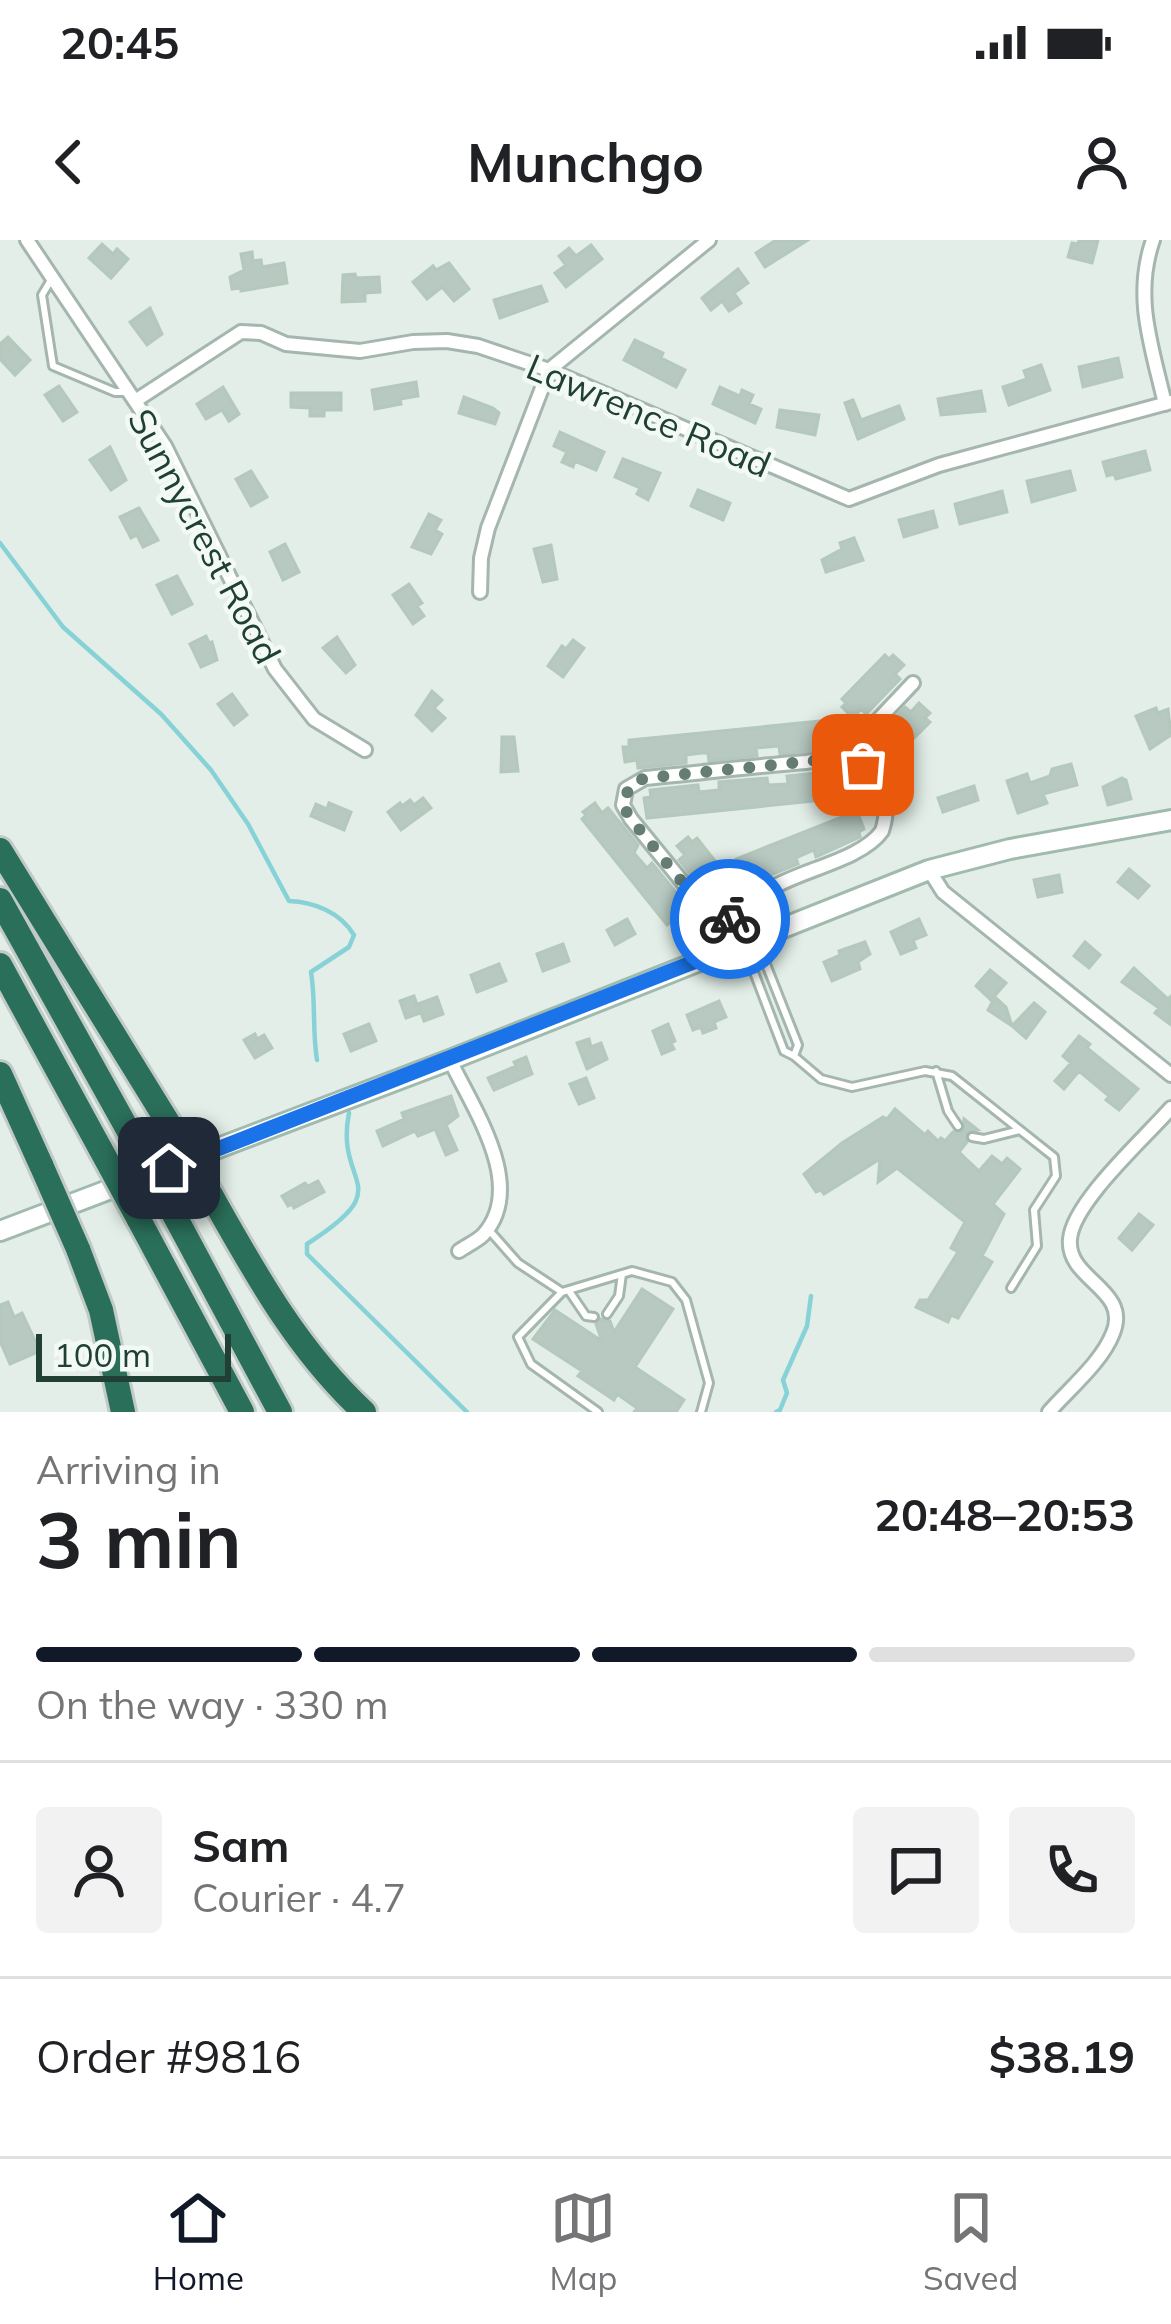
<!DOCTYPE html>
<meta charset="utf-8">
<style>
:root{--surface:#fff;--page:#f2f2f2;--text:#202124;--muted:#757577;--line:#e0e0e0;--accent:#111827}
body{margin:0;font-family:Mulish,sans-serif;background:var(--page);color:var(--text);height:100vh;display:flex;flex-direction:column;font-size:45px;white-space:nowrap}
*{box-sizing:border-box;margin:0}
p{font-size:39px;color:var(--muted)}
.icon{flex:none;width:66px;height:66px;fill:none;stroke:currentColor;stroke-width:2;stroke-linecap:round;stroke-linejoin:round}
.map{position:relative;height:1172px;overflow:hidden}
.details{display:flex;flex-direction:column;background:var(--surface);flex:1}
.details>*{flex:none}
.scale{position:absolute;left:36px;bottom:30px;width:195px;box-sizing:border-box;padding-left:12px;border:6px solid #214035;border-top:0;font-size:33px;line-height:42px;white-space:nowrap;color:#214035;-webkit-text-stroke:9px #f3faf6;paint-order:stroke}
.pin{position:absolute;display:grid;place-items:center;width:102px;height:102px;color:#fff;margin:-51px;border-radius:24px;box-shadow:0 6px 18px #0006}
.courier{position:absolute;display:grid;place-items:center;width:120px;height:120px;margin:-60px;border:9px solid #1a73e8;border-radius:50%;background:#fff;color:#222;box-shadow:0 3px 15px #0007}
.headline em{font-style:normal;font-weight:700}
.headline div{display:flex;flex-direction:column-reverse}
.headline{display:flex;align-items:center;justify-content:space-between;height:204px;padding:0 36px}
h1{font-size:78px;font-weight:700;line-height:90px}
.bar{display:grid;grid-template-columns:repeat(4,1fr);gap:18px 12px;align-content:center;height:144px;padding:0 36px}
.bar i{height:15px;border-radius:9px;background:var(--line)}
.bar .on{background:var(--accent)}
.bar p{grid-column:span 4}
.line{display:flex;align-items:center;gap:30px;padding:0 36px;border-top:3px solid var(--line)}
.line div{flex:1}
.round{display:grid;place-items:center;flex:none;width:126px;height:126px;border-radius:12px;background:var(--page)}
.status{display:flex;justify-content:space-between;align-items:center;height:84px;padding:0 60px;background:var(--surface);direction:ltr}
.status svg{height:33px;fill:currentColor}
header{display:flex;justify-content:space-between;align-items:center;height:156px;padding:0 36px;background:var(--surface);font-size:54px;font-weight:700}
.dock{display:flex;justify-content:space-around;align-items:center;height:168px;border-top:3px solid var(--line);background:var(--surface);font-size:33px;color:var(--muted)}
.dock a{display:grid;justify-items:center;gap:6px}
.dock .on{color:var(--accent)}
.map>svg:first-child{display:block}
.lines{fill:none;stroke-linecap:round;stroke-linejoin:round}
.stream{stroke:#87d2d6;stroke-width:4.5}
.building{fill:#b7c9c0;stroke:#b4c8be;stroke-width:3}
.lane-casing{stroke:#a4b6ae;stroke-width:12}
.street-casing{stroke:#a4b6ae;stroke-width:18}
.secondary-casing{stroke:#a0baae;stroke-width:24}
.highway-casing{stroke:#c1cac6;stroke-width:30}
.lane{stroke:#fff;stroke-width:6}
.street{stroke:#fff;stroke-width:12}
.secondary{stroke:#fff;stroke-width:18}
.highway{stroke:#2a6f5a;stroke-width:24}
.highway-bridge-casing{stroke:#c1cac6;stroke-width:30;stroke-linecap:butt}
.highway-bridge{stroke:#2a6f5a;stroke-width:24}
.done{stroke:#657d73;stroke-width:12;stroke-dasharray:0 21.6}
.route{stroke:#1a73e8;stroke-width:15}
.labels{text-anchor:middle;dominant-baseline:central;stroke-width:9;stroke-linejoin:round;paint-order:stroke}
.street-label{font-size:36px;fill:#214035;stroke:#f3faf6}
</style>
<div class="status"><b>20:45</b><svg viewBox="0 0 49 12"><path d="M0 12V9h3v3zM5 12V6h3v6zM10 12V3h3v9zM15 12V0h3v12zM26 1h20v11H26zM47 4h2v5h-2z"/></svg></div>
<header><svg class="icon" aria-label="back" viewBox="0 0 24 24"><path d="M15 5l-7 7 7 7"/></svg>Munchgo<svg class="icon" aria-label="person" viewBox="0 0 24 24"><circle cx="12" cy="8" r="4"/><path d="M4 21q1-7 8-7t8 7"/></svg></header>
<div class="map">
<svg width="1171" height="1172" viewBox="0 0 1171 1172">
<rect width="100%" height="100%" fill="#e2eee7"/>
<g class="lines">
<path class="stream" d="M0,303l63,84 98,87 50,56 37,54 41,77c25,1 51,11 65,34l-5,12 -38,25c5,31 1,58 6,88
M349,873c-15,74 52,71 -42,131v10l160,158
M776,1172l4,-2 7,-17 -4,-13 24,-54 4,-30"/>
</g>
<path class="building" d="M776,0h32l-43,27 -9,-14z
M1079,0h19l-6,23 -24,-6 4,-14 6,1z
M102,4l11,10 4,-5 11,10 -17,19 -22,-20z
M591,5l11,14 -36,28 -11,-14 11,-8 -7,-9 10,-8 7,8z
M252,12l1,9 8,-1 1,7 22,-4 3,20 -46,8v-3l-9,1 -2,-12 14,-7 -3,-16z
M449,23l20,26 -15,12 -12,-14 -15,12 -14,-17 20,-16 3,4z
M738,29l10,14 -14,10 7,10 -12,8 -7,-10 -11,9 -9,-12z
M355,34l1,4 23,-1 1,15 -15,1v8l-23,1 1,-27z
M541,46l6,15 -47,17 -6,-18z
M150,68l12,26 -15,11 -17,-23z
M8,97l22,23 -15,15 -15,-16v-15z
M635,100l28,13 -2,5 24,12 -9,17 -52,-27z
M1118,118l4,19 -39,10 -4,-20z
M1041,125l9,25 -41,15 -6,-18 24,-8 -3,-8z
M416,142l2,14 -18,3 1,5 -26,5 -3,-19z
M59,146l18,26 -14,9 -18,-26z
M223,147l16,27 -10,7 -7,-11 -16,9 -9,-15z
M720,147l20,9 2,-6 11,5 -4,9 12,5 -6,14 -42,-19z
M981,151l4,20 -44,4 -3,-16z
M291,153h50v17h-17v6h-14v-8l-19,-1z
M464,157l29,11 6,5 -4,11 -36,-11z
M853,160l8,20 38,-14 5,13 -46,20 -13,-36z
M780,170l39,5 -4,20 -38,-8z
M560,192l44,20 -8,18 -21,-9 -2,6 -11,-5 5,-10 -13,-6z
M110,207l16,33 -15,10 -21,-30z
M1145,211l5,19 -34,9 -2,-5 -7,2 -4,-14z
M623,219l37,14 -12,27 -11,-6 3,-6 -25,-11z
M251,231l16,26 -16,9 -15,-27z
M1070,231l5,19 -43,12 -5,-21z
M698,250l32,13 -7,17 -32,-14z
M1002,251l5,21 -47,12 -5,-20z
M139,268l19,32 -15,7 -6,-12 -6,3 -11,-21z
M933,271l4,16 -33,10 -5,-17z
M429,274l12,6 -6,10 7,4 -11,20 -19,-7z
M854,298l9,22 -37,12 -4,-12 20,-11 -2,-6z
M285,304l14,28 -16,8 -13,-28z
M551,305l6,34 -14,3 -9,-33z
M177,336l15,28 -20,10 -15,-29z
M409,344l13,19 -5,3 7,10 -11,8 -20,-29z
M206,396l3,7 3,-1 5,18 -16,7 -11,-23z
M337,397l18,28 -9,8 -23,-25z
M573,400l11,8 -21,29 -15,-11 14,-20 4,3z
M885,415l4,4 4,-4 11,10 -9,9 5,5 -34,35 -5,-5 -8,9 -11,-11 4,-4 -4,-4z
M432,451l10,9 -8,8 11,10 -13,13 -16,-16z
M232,454l15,21 -13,10 -16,-21z
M919,463l11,10 -5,5 5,4 -44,44 -14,-14 5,-5 -5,-5 33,-35 6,5z
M1156,468l2,5 10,-4 3,26 -21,14 -14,-33z
M831,480l2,20 -6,1 1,8 -48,5 -1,-8 -23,2 1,8 -48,5 -1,-8h-6l-16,2v8l-48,5 -1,-8 -12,2 -2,-15h6v-7z
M502,497h12l4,34 -17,1z
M1071,524l6,21 -34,9 4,9 -29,10 -11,-32 20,-7 3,9 20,-7 2,-7z
M835,531l1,7 12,-1 2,14 -6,1v6l-197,20 -3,-20 7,-1 -1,-7 48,-5 1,7 20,-2v-8l48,-4 1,7 20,-1 -1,-8z
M1122,538l4,2 5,19 -23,6 -5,-18z
M974,546l4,14 -35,12 -5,-14z
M423,558l8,10 -30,22 -13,-18 12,-9 2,3 8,-6 4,5z
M329,563l22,9 -7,18 -33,-14 5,-12 11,5z
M595,563l7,10 6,-5 30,37 -4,8 13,15 5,-5 31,38 -6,5 8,9 -12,10 -2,-3 -4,3 -85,-106 4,-4 -3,-3z
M857,571l7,18 -5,3 1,5 -44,20 -2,-7 -18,8 2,6 -45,18 -3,-8 -6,5 -8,-20z
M688,597l4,5 5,-4 38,48 -15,13 -5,-5 -6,4 -30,-38 6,-5 -8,-9z
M1129,629l20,17 -11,12 -20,-16z
M1059,635l3,17 -24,5 -4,-17z
M627,679l8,15 -20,11 -8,-15z
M919,679l7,16 -13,5 3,8 -15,6 -10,-22z
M865,702l5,12 -12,8 2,7 -28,12 -8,-19 16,-7 -1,-4z
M1085,702l15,13 -11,13 -15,-12z
M563,704l6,17 -26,10 -6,-17z
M499,724l7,17 -29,11 -6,-17z
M1134,728l34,31 3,-3v29l-16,-12 4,-5 -37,-26z
M990,730l16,13 -15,17 -15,-14z
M414,756l6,17 -14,5 -6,-17z
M437,757l6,17 -19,7 -6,-17z
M995,757l11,10 6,19 -24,-16z
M719,761l7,16 -12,5 2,6 -13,5 -2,-6 -8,3 -6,-15z
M1034,763l11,9 -19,26 -14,-12z
M369,784l7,17 -25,10 -7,-17z
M668,784l7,17 -4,2 3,6 -12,5 -9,-23z
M255,794l2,5 7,-4 8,13 -17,10 -11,-18z
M1079,796l11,8 -3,4 51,41 -19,21 -13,-10 3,-4 -30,-25 -15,18 -9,-8 16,-18 -8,-7z
M589,799l2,8 10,-4 6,16 -20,10 -10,-26z
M526,817l6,17 -38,16 -6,-12 28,-12 -2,-4z
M586,838l8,20 -15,6 -9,-20z
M451,856l7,20 -12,9 11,25 -11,5 -11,-26 -17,7 -3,-5 -32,15 -6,-15 27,-12 -2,-6z
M895,869l30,26 3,-4 10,10 3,-3 4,3 8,-9 10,-1 1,-12 14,11 -12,3 1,9 -8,10 5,5 15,14 13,-15 10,8 5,-6 13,11 -27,35 11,10 -22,42 10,6 -34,56 -7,-3 -3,7 -32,-15 4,-7h8l30,-48 -7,-4 14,-26 -68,-54 -19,14 2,-23 -56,35 -3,-4 -5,2 -12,-18 38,-31 41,-26 4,2z
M318,941l6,11 -30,16 -2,-4 -4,2 -6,-10 23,-13 3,3z
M1139,974l14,11 -21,25 -13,-12z
M642,1049l31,20 -38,58 49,33 -8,12h-42l3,-4 -20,-14 -3,6 -36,-24 4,-5 -49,-32 22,-29 47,31 -6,-17 5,-5 9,2 4,11z
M8,1062l6,15 8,-4 18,38 -30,13 -10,-23v-36z"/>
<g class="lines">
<defs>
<path id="lane" d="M51,40l-9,15 11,71 62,26h10
M744,706l40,105 10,5 4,-11 -40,-101
M794,816l27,23 31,8 73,-16 27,5 102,81 2,19 -22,34 3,36 -26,42
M936,831l12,40 10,15
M972,897l12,2 36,-9
M488,989l30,34 44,29
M569,1051l17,25 8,1
M607,1074l12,-18 3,-22
M598,1172l-67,-48 -13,-27 44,-45 70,-21 40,11 14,18 23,83 -8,29"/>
<path id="street" d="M27,0l138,206 110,223 39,50 51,31
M1153,0c-20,57 -1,107 12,164
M135,161l106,-69 20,1 25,11 74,7 53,-9 34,-1 31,5 71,24 300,129 90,-34 232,-63
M480,352l1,-34 7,-30 61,-158 160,-130
M851,520l11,-23 51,-54
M929,630l14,22 228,183
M742,703l-10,-22 -29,-14 -72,-88 -8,-14 3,-16 19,-11c54,-5 107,-12 161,-16 15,-2 33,-6 48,-1 30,10 37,42 28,70 -28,39 -124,42 -134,84l7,22
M450,820c22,47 78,126 33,175 -6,6 -17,11 -24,16
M1049,1172c20,-23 53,-50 64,-79 18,-44 -47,-53 -43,-94 3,-37 75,-101 101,-131"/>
<path id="secondary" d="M0,991l450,-171 479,-190 81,-21 161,-29"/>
<path id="highway" d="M0,610l177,287
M0,660l133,239
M0,725l101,185
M0,834l42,93
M211,955c44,78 86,155 153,217
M170,967l110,205
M138,978l104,194
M78,1009l23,61 22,102"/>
</defs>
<use href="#lane" class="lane-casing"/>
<use href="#street" class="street-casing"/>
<use href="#secondary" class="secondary-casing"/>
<use href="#highway" class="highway-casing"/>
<use href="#lane" class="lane"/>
<use href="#street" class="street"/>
<use href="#secondary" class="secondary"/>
<use href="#highway" class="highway"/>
<defs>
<path id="highway-bridge" d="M177,897l34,58
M133,899l37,68
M101,910l37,68
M42,927l36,82"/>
</defs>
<use href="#highway-bridge" class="highway-bridge-casing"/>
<use href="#highway-bridge" class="highway-bridge"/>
</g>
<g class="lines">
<path class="done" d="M730,679l-30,-15 -69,-85 -8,-13 7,-22 15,-6 197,-20 21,7"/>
<path class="route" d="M169,928l573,-225 -12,-24"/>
</g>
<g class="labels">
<g class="street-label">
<text transform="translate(649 175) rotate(23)">Lawrence Road</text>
<text transform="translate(205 296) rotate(62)">Sunnycrest Road</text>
</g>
</g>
</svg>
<div class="scale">100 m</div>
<div class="pin" style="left:863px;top:525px;background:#ea580c"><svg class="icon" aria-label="bag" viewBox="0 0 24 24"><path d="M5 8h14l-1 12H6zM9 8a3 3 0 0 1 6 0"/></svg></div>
<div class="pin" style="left:169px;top:928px;background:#1f2937"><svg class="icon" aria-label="home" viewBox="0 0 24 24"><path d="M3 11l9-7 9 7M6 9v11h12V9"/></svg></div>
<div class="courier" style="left:730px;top:679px"><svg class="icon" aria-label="bike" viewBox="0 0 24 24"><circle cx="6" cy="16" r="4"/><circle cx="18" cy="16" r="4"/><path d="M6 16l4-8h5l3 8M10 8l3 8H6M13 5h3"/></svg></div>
</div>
<section class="details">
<div class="headline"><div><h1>3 min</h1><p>Arriving in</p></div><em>20:48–20:53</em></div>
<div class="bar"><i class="on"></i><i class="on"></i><i class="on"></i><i></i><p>On the way · 330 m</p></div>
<div class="line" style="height:216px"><a class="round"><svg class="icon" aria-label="person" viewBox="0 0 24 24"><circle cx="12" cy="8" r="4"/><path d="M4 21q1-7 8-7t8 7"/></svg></a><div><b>Sam</b><p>Courier · 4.7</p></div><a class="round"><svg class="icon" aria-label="chat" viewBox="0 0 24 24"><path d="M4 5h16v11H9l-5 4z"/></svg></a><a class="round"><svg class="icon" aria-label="phone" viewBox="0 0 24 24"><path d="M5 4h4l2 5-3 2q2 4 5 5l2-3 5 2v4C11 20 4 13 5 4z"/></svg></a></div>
<div class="line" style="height:156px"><div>Order #9816</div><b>$38.19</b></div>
</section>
<nav class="dock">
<a class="on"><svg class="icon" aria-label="home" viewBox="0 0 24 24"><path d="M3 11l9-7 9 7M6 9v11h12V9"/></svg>Home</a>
<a><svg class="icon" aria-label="map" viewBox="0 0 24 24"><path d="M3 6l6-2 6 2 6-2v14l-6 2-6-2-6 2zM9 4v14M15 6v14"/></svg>Map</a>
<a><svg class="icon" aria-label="saved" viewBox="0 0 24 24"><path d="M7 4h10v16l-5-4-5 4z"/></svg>Saved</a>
</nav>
